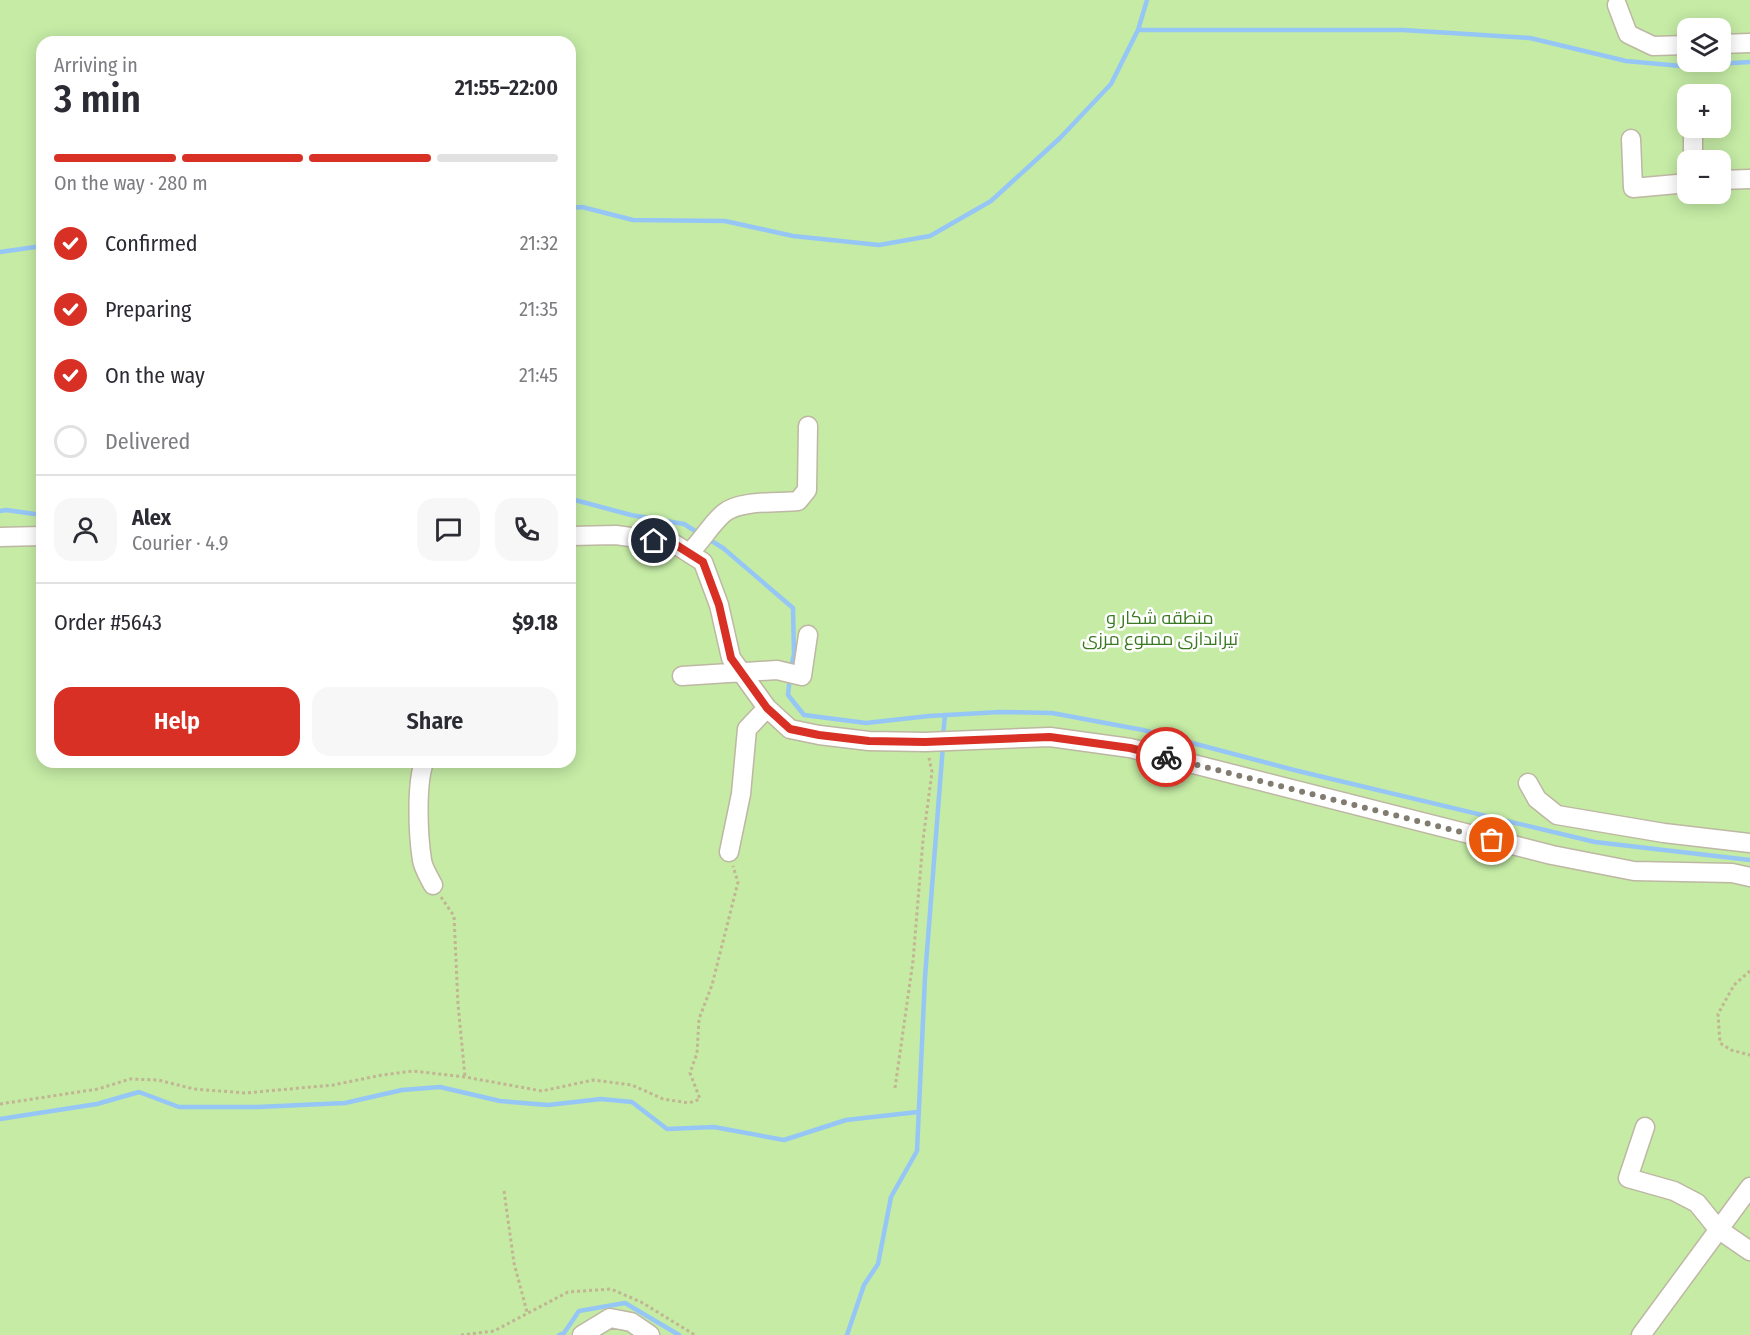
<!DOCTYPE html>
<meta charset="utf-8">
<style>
:root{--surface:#fff;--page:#f7f7f7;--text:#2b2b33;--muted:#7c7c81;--line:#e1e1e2;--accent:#d93025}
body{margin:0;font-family:"Fira Sans Condensed",Cairo,sans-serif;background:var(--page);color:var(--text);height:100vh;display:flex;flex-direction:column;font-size:22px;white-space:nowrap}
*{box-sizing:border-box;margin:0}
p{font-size:20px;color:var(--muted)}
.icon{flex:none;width:33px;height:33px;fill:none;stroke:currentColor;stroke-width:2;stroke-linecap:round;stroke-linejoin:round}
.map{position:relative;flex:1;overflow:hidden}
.panel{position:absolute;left:36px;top:36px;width:540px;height:732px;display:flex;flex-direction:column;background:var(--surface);border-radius:18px;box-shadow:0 3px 15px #0003}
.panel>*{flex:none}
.controls{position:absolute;left:1677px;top:18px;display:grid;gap:12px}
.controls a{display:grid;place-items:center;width:54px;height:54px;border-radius:12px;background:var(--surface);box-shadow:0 3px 15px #0003;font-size:30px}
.pin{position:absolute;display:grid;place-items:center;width:51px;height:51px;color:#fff;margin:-26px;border:3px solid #fff;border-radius:50%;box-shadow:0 2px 6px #0007}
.courier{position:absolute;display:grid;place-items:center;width:60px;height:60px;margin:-30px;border:4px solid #d93025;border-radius:50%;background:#fff;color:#222;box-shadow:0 2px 8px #0007}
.head em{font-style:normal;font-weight:600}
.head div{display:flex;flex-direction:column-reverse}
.head{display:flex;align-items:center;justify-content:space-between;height:102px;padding:0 18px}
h1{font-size:39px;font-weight:600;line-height:45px}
.bar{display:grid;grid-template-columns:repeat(4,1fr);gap:9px 6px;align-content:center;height:72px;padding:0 18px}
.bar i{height:8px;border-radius:4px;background:var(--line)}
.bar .current{background:var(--accent)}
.bar p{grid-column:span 4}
.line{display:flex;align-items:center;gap:15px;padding:0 18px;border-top:2px solid var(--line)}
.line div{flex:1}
.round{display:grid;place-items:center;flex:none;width:63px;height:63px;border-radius:18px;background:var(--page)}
ol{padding:0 18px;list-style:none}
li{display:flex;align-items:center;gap:18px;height:66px}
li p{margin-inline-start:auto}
li .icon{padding:6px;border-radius:50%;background:var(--accent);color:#fff;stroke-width:4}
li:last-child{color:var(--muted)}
li i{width:33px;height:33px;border:3px solid var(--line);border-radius:50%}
.action{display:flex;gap:12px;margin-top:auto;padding:12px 18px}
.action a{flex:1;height:69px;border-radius:18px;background:var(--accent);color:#fff;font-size:24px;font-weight:600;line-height:69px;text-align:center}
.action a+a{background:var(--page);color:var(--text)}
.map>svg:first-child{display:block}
.green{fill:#c5eba5;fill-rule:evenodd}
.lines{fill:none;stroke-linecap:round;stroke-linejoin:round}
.stream{stroke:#96c6f6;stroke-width:4.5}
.minor-casing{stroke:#beb7a3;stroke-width:21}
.path{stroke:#c1b593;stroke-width:3;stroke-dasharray:3 3;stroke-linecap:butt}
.minor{stroke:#fff;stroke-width:18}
.done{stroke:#817c6f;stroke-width:6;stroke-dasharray:0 10.8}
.route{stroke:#d93025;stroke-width:8}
.labels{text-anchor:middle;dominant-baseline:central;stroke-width:5;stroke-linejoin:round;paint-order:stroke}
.park-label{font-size:18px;fill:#3a7921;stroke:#fff}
</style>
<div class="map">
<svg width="1750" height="1335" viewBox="0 0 1750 1335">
<rect width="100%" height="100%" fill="#f2efe1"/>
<path class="green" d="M0,0h1750v1335h-1750zM1688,28h32v34h-32zM42,42h528v720h-528zM1688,94h32v34h-32zM1688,160h32v34h-32z"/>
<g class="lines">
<path class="stream" d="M1138,30h265l127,8 96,23 55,5 69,-4
M570,208l12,-1 51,13 92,1 68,15 86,9 51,-9 61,-35 69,-63 51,-54 27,-54 9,-30
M0,252l42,-6
M570,502l5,-2 56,15 53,9 16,10
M0,511l6,-1 36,5
M707,538l16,10 70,60 1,46 -3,14
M790,676l-2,19 16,20 62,8 63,-7 71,-4 52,1 91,17 151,40 301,72 155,18
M943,736l2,-21
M0,1119l97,-15 42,-12 40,15h79l87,-4 57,-13 38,-3 60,14 48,4 53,-6 31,3 35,27 47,-2 70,13 62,-20 72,-8
M559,1335l5,-2 15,-22 46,-8 54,32
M847,1335l17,-50 14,-21 13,-67 26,-46 8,-174 18,-232"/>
<defs>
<path id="minor" d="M1617,5l11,29 25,12 35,-1
M1720,44l30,-1
M1631,139l2,49 55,-5
M1693,160v-32
M1720,180l30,-1
M570,536l46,-1 57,8 30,19 16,43 12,53 36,50 23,21 29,6 50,6 56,1 125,-5 80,11 422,107 82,16 98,2 18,4
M0,537l42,-1
M689,553c13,-12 21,-28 35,-40 15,-13 54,-10 74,-12l9,-11 1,-64
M682,676l95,-6 25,6 6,-41
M424,762c-8,23 -6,73 -2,98 1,8 7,17 11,25
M1528,783l9,16 20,16 107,18 86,10
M729,852l12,-58 6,-65 20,-21
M1645,1127l-17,51 46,13 23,12 21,26 32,22
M582,1335l28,-17 21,4 19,13
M1641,1335l109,-148"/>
</defs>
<use href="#minor" class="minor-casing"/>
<path class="path" d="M441,897l13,19 4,88 7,73
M1750,971l-16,14 -16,29 2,29 11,7 19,5
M895,1088l18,-127 10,-121 9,-68 -3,-14
M0,1104l98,-15 32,-10 28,1 36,9 51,4 88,-8 49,-10 31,-4 52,6 77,14 51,-11 39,5 31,14 26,4 11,-4 -10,-26 7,-20 2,-34 13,-34 26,-103 -5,-16
M504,1191l10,72 13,49
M461,1335l33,-4 74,-39 43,-3 30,13 54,33"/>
<use href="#minor" class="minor"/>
</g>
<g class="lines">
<path class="done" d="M1166,757l326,83"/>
<path class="route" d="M654,541l19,2 30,19 16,43 12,53 36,50 23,21 29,6 50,6 56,1 125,-5 80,11 36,9"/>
</g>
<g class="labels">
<g class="park-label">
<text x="1160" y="618">منطقه شکار و<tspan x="1160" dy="21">تیراندازی ممنوع مرزی</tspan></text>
</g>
</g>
</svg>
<div class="controls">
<a><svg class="icon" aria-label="layers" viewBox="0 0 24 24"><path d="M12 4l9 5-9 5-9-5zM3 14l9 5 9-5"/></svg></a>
<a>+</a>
<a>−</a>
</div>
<div class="pin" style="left:1492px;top:840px;background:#ea580c"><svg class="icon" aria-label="bag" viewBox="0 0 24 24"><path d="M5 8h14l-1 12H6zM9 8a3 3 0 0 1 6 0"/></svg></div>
<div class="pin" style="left:654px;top:541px;background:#1f2937"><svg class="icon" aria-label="home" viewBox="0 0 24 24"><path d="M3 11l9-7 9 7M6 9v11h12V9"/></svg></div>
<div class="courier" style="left:1166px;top:757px"><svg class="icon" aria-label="bike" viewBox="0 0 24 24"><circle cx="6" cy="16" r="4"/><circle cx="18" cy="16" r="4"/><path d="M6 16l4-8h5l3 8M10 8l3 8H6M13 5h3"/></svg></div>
<section class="panel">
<div class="head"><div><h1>3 min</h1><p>Arriving in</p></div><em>21:55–22:00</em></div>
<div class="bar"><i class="current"></i><i class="current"></i><i class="current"></i><i></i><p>On the way · 280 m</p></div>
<ol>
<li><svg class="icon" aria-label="check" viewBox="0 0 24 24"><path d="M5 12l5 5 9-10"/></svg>Confirmed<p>21:32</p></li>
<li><svg class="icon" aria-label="check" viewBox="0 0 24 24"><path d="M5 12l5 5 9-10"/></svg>Preparing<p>21:35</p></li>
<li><svg class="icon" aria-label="check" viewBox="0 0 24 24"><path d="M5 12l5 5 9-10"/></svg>On the way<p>21:45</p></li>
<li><i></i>Delivered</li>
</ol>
<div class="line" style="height:108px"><a class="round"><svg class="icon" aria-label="person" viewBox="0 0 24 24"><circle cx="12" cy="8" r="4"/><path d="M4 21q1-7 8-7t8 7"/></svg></a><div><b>Alex</b><p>Courier · 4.9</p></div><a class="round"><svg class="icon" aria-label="chat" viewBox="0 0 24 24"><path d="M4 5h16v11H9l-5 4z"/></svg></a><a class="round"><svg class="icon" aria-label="phone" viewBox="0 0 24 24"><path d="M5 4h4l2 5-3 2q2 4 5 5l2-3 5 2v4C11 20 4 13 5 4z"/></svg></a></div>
<div class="line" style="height:78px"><div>Order #5643</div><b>$9.18</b></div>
<div class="action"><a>Help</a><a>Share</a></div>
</section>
</div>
